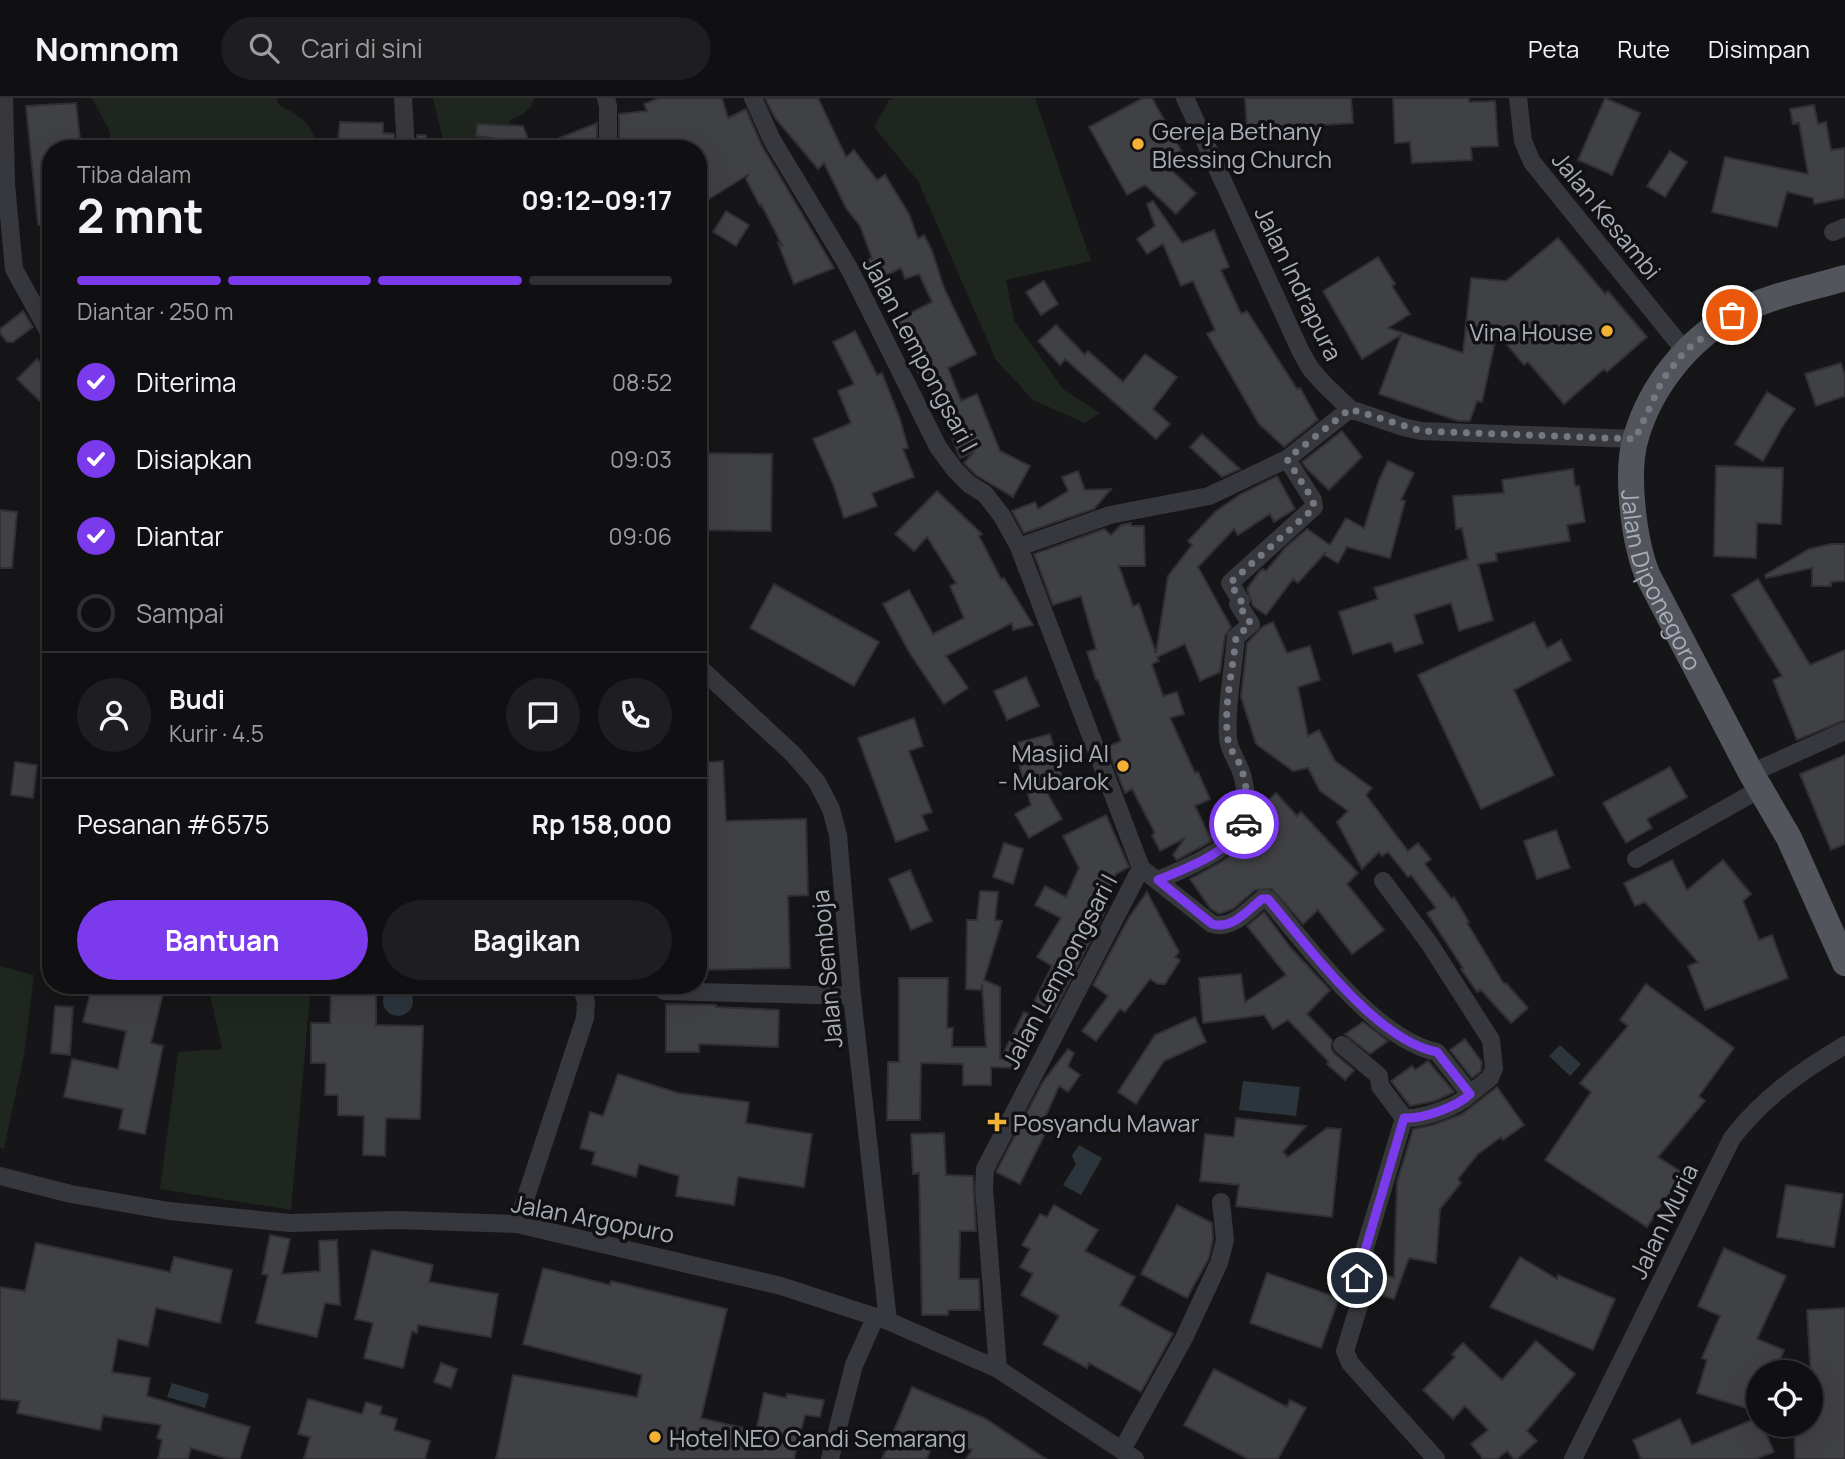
<!DOCTYPE html>
<html lang="id">
<meta charset="utf-8">
<style>
:root{--surface:#101012;--page:#1e1e20;--text:#f1f3f6;--muted:#9c9d9f;--line:#303032;--accent:#7c3aed}
body{margin:0;font-family:Manrope,sans-serif;background:var(--page);color:var(--text);height:100vh;display:flex;flex-direction:column;font-size:26px;white-space:nowrap}
*{box-sizing:border-box;margin:0}
p{font-size:23px;color:var(--muted)}
.icon{flex:none;width:38px;height:38px;fill:none;stroke:currentColor;stroke-width:2;stroke-linecap:round;stroke-linejoin:round}
.map{position:relative;flex:1;overflow:hidden}
.sheet{position:absolute;left:42px;top:42px;width:665px;height:854px;display:flex;flex-direction:column;background:var(--surface);border-radius:28px;box-shadow:0 7px 28px #0002,0 0 0 2px var(--line)}
.sheet>*{flex:none}
.controls{position:absolute;left:1746px;top:1262px;display:grid;gap:14px}
.controls a{display:grid;place-items:center;width:77px;height:77px;border-radius:50%;background:var(--surface);box-shadow:0 7px 28px #0002,0 0 0 2px var(--line);font-size:35px}
.pin{position:absolute;display:grid;place-items:center;width:60px;height:60px;color:#fff;margin:-30px;border:4px solid #fff;border-radius:50%;box-shadow:0 2px 7px #0007}
.courier{position:absolute;display:grid;place-items:center;width:70px;height:70px;margin:-35px;border:5px solid #7c3aed;border-radius:50%;background:#fff;color:#222;box-shadow:0 2px 9px #0007}
.summary em{font-style:normal;font-weight:700}
.summary div{display:flex;flex-direction:column-reverse}
.summary{display:flex;align-items:center;justify-content:space-between;height:119px;padding:0 35px}
h1{font-size:46px;font-weight:700;line-height:52px}
.bar{display:grid;grid-template-columns:repeat(4,1fr);gap:10px 7px;align-content:center;height:84px;padding:0 35px}
.bar i{height:9px;border-radius:5px;background:var(--line)}
.bar .on{background:var(--accent)}
.bar p{grid-column:span 4}
.line{display:flex;align-items:center;gap:18px;padding:0 35px;border-top:2px solid var(--line)}
.line div{flex:1}
.round{display:grid;place-items:center;flex:none;width:74px;height:74px;border-radius:37px;background:var(--page)}
ol{padding:0 35px;list-style:none}
li{display:flex;align-items:center;gap:21px;height:77px}
li p{margin-inline-start:auto}
li .icon{padding:7px;border-radius:50%;background:var(--accent);color:#fff;stroke-width:4}
li:last-child{color:var(--muted)}
li i{width:38px;height:38px;border:4px solid var(--line);border-radius:50%}
.action{display:flex;gap:14px;margin-top:auto;padding:14px 35px}
.action a{flex:1;height:80px;border-radius:42px;background:var(--accent);color:#fff;font-size:28px;font-weight:700;line-height:80px;text-align:center}
.action a+a{background:var(--page);color:var(--text)}
header{display:flex;align-items:center;gap:42px;box-sizing:border-box;height:98px;padding:0 35px;background:var(--surface);border-bottom:2px solid var(--line)}
header strong{font-size:33px}
nav{display:flex;gap:38px;margin-inline-start:auto;font-size:24px}
.search{width:490px;height:63px;background:var(--page);display:flex;align-items:center;gap:18px;box-sizing:border-box;padding:0 24px;border-radius:38px;color:var(--muted);font-size:26px}
.map>svg:first-child{display:block}
.green{fill:#1e261f}
.water{fill:#2c353c}
.building{fill:#404145;stroke:#303034;stroke-width:2}
.lines{fill:none;stroke-linecap:round;stroke-linejoin:round}
.street{stroke:#37383d;stroke-width:18}
.primary{stroke:#53555c;stroke-width:26}
.done{stroke:#757880;stroke-width:7;stroke-dasharray:0 12.6}
.route{stroke:#7c3aed;stroke-width:9}
.poi-dot{fill:#f2b134;stroke:#111113;stroke-width:2.5}
.labels{text-anchor:middle;dominant-baseline:central;stroke-width:7;stroke-linejoin:round;paint-order:stroke}
.poi-label{font-size:24px;fill:#a8adb8;stroke:#111113;text-anchor:start}
.street-label{font-size:24px;fill:#a8adb8;stroke:#111113}
</style>
<header>
<strong>Nomnom</strong>
<div class="search"><svg class="icon" aria-label="search" viewBox="0 0 24 24"><circle cx="10" cy="10" r="6"/><path d="M15 15l6 6"/></svg>Cari di sini</div>
<nav><a>Peta</a><a>Rute</a><a>Disimpan</a></nav>
</header>
<div class="map">
<svg width="1845" height="1361" viewBox="0 0 1845 1361">
<rect width="100%" height="100%" fill="#161618"/>
<path class="green" d="M92,0h185l2,7c22,12 34,18 39,44h-205l-4,-19z
M433,0h101c-3,14 -13,17 -25,23l4,13 -2,12 -3,3h-63z
M894,0h141l56,163 -85,19 8,40 50,70 36,23 -15,10 -52,-23 -37,-40 -78,-179 -44,-54 15,-27z
M0,868l34,9 -10,80 -20,94 -4,-1z
M208,887h103l-20,225 -131,-21 18,-137 44,-3z"/>
<path class="water" d="M383 903a15 15 0 1 1 30 0a15 15 0 1 1-30 0Z
M1560,947l21,19 -11,12 -21,-20z
M1243,983l57,6 -4,29 -57,-6z
M1079,1047l23,13 -21,37 -18,-10 13,-21 -4,-8z
M172,1285l37,11 -4,14 -38,-11z"/>
<path class="building" d="M659,0h63l6,20 18,-9 16,37 72,122 -40,16 -16,-41 4,2 -21,-41 -1,2 -14,-27 3,-5 -51,32v-57h-37l-2,-8 -40,2v-29l28,-3 -3,-7z
M765,0h53l28,59 8,-7 23,30 8,-5 24,39 9,25 6,-4 8,16 12,37 32,66 -28,14 13,33 16,-7 23,57 30,15 -17,31 -37,-22 -12,-12 10,-11 -14,6 -35,-86 -6,3 -10,-21 -13,-34 36,-18 -13,-28 -14,5 -4,-11 -30,15 -10,-19 11,-6 -12,-32 -14,-18 -22,-45 -6,6 -43,-51z
M1143,0h9l35,63 -16,9 25,23 -20,21 -31,-29 -18,10 -38,-68z
M1245,0h106l2,25 -106,7z
M1393,0h76v4l26,-1 3,45 -27,1 1,13 -60,3 -2,-21 -15,1z
M1605,0l35,15 -28,62 -34,-15z
M76,5l5,46h-30v76h-13l-12,-119z
M1814,7l4,19 8,-2 5,28 14,-2v50l-31,6 -1,-6 -26,-6 -10,35 -65,-15 13,-55 83,17 -9,-51 -6,1 -3,-15z
M340,24l43,1v10l11,1 1,15h-58z
M597,25v21h-6l-1,4 -25,-3h-18v-2z
M477,26l46,2 7,18 -9,-2 -1,4 -21,-1v-6l-23,-3z
M417,37h9v14h-9z
M1670,53l17,11 -22,35 -18,-11z
M1153,103l29,42 32,-13 15,37 -8,3 20,44 6,-3 50,78 3,-1 18,32 -34,27 -25,-23 -52,-90 8,-4 -22,-49 -12,5 -18,-42 -16,10 -10,-15 18,-13 -8,-22z
M726,113l23,14 -13,21 -23,-14z
M1558,140l47,56 3,-3 39,46 -40,35 -3,-3 -40,35 -36,-42 -4,3 -27,-32 -15,69 -5,-1 -7,20h-12l-79,-27 22,-59 -39,24 -39,-68 55,-34 17,27 -3,2 18,28 -22,14 75,25 8,-75 35,3z
M1044,183l14,23 -17,11 -15,-23z
M23,213l10,16 -20,15h-6l-7,-9v-4z
M1056,227l29,30 3,-4 35,31 22,-28 32,23 -24,32 17,15 -14,15 -91,-80 -5,6 -22,-24z
M855,233l22,44 5,-2 18,46 8,29 -5,1 11,28 -42,16 5,13 -33,12 -11,-34 -20,-45 38,-16 -13,-32 16,-7 -21,-42z
M37,261l14,13v40l-34,-33z
M1841,265l4,13v20l-29,10 -11,-32z
M1767,294l28,17 -11,15 -21,37 -28,-17z
M1342,333l20,26 -33,33 -22,-21 -5,-7z
M1202,336l38,35 -18,8 -32,-30z
M698,355l74,1 -1,77 -73,-1z
M1388,363l26,12 -13,27 4,1 -15,57 -43,-11 -9,16 -14,-8 2,-3 -28,31 -5,-4 -27,36 -13,-9 -6,-17 13,-18 3,-2 3,2 20,-24 21,-18 23,16 16,-27 18,10 15,-48z
M1716,368l67,2 -2,56 -24,-1 -1,35 -42,-2z
M1573,371l2,17h4l6,36 -18,3 3,16 -74,12 1,8 -19,3 15,56 -34,11 -8,-28 -37,12 9,28 -28,9 -4,-10 -38,12 -14,-42 39,-13 -4,-11 94,-29 -6,-31 -6,1 -3,-33 51,-3 -2,-13z
M1078,373l7,19 26,-1 -17,20 -70,24 -12,-22 23,-9 3,7 30,-18 -6,-14z
M1277,378l18,33 -21,13 -4,-8 -32,21 -4,-6 -36,38 33,60 -6,9 -5,36 -20,9 -15,-37 -28,13 2,4 -7,3 11,32 14,-4 7,22 -14,4 25,55 3,-1 12,27 -15,7 17,35 -35,19 -4,-5 12,-17 -25,13 -8,-16 3,-2 -23,-44 -7,4 -18,-46 14,-6 -23,-61h-2l-9,-28 9,-3 -15,-53 -28,9 -19,-51 70,-25 7,6 10,-10 10,-2v3h13l1,40h-26l14,40 6,-2 17,49 12,-77 24,-31 -4,-4 28,-30 25,-17z
M937,393l45,43 -3,2 22,43 3,-1 29,47 -20,5 -1,-7 -66,33 22,32 -24,16 -35,-52 -26,-48 26,-14 24,44 31,-16 -14,-32 6,-3 -29,-46 -13,14 -19,-17z
M0,412l17,2 -5,56h-12z
M1831,446h14v37l-14,1v4h-19v-18l-46,10 -1,-3 44,-26z
M1758,481l52,86 35,-15v70l-48,20 -24,-60 9,-4 -50,-81z
M774,486l105,58 -25,44 -104,-58z
M1273,524l14,31 23,-7 10,34 -22,7 10,49 11,-6 16,31 37,27 -6,7 42,56 10,-8 13,16 -6,5 27,35 2,-2 15,25 -2,1 37,61 2,-1 22,25 -17,15 -30,-33 -4,2 -16,-23 2,-1 -36,-55 9,-5 -25,-33 -3,2 -20,-25 -6,4 -3,-4 -17,17 -25,-47 11,-11 -28,-20 -12,-23 -15,3 -37,-27 -15,-47 6,-54 15,-16z
M1534,524l13,26 14,-8 10,20 -57,30 40,85 -73,34 -63,-134z
M1026,579l13,29 -32,14 -13,-29z
M914,620l9,28 -14,5 23,61 -10,3 6,15 -32,12 -38,-104z
M1050,636l13,47 -19,6 18,32 -33,19 -14,-24 16,-9 -18,-61z
M1845,657v89l-14,6 -31,-76z
M723,663l3,60 80,-2 2,76 -20,1 2,72 -92,2v-54h7l-7,-153z
M15,664l22,3 -4,33 -22,-3z
M1670,669l17,30 -40,22 5,9 -26,15 -23,-40z
M1276,695l21,23 4,-4 57,61 -11,11 37,46 -32,24 -34,-44 -15,14 -31,-35 -17,1 -22,19 -14,5 -9,-6 -20,-29 33,-18 22,-18 11,-21 11,-7 -7,-7z
M1106,717l23,52 -13,7 -13,29 5,3 -57,112 -20,-10 21,-42 -15,-9 24,-39 -26,-13 10,-19 21,11 13,-29 -16,-32z
M1556,732l14,38 -33,11 -13,-38z
M1004,745l19,6 -10,35 -20,-7z
M1672,762l15,30 36,-30 28,34 -8,7 16,39 13,-5 16,43 -83,32 -17,-44 10,-4 -53,-60 -10,4 -11,-23z
M910,772l22,51 -21,9 -22,-51z
M980,793l18,1 -3,28 7,1 -18,59 16,7v73l24,-48 16,8 -24,48 -25,-1v18h-28v-21l-42,-1 -1,57h-33l1,-58h11v-84h49l-1,50h6l-1,19h34l-4,-63 -1,6 -15,-1 1,-69h10z
M1147,794l32,60 -4,5 5,3 -15,24h-7l-8,-5 -25,33 -5,-3 -24,32 -14,-10 26,-35 -15,-11 35,-66z
M1264,814l26,35 40,43 -23,24 25,26 -1,8 3,5 20,17 -9,10 -18,-16 2,-2 -41,-42 -15,9 -9,-14 -61,8 -4,-45 42,-4 4,28 41,-27 -39,-49z
M1646,886l88,64 -35,48 6,5 -47,56 25,16 -36,54 -102,-67 46,-68 -11,-9 48,-57 -8,-6z
M92,887h73l-14,58 12,3 -18,88 -26,-5 4,-20 -59,-12 8,-38 46,10 8,-38 -43,-9z
M331,887h45v40l47,1 -3,93 -34,-1 -1,38 -22,-1 1,-39 -26,-1v-20h-13l1,-32h-15v-40h19z
M666,906l50,1v2l63,3 -1,37 -79,-3v8h-33z
M55,908l18,1 -3,48 -19,-2z
M1195,919l11,25 -42,19 -28,43 -18,-12 37,-57z
M1363,924l25,19 -18,13 -25,-20z
M1465,941l17,23 -1,9 -9,7 -22,-28z
M1068,951l6,4 -6,13 12,9 -12,17 -9,-6 -20,45 6,3 -25,50 -24,-12 46,-89z
M1428,963l26,31 -19,9 -25,5 -19,-25 21,-15 3,4z
M618,976l60,19 71,9 -3,21 66,11 -8,53 -66,-10 -4,28 -58,-9 3,-20 -40,-12 -3,13 -44,-13 3,-12 -15,-4 10,-36 13,4z
M1497,989l27,38 -21,15 -2,-3 -23,17 -20,25 3,4 -21,26 -4,54 -27,-5 -15,41 -23,-7 7,-20 16,6 3,-96 16,-53 20,-4 29,-11z
M1236,1020l70,8 -23,26 5,5 39,-29 14,1 -9,88 -96,-11 3,-21 -39,-4 5,-47 29,3z
M944,1035l2,42 27,1 3,55h-16l-1,48h20l1,31h-32v5h-26l-3,-142 -6,1 -2,-40z
M1786,1087l57,9 -9,53 -31,-5v-3l-1,2 -25,-4z
M1054,1107l44,25 -13,21 50,26 -15,28 53,29 -32,58 -52,-29 -2,5 -44,-24 16,-28 -38,-21 12,-21 -13,-7 10,-18 -8,-4 18,-31 7,3z
M1177,1107l35,18 1,16 -4,19 -22,40 -46,-24z
M270,1137l20,4 -8,35 38,-3 -1,-30 18,-1 3,65 -15,-2 -8,34 -61,-14 12,-48 -6,-1z
M36,1145l134,29 4,-15 58,13 -12,53 -64,-15 -8,38 -30,-7 -6,33 38,6 -3,18 103,31 -10,32h-12l-37,-11 -3,11h-30l4,-19 -5,-2 4,-13 -58,-9 -3,14 -83,-17 3,-12 -20,-2v-112l25,4z
M1724,1150l62,28 -29,63 27,11 -9,22h-16v40l-62,-19 10,-33 -5,-2 18,-42 -22,-10z
M372,1152l61,15 -4,17 69,12 -7,43 -73,-12 -1,8 -5,-2 -9,37 -39,-10 9,-35 -18,-4z
M1520,1159l37,22 1,-4 57,24 -22,51 -103,-43z
M543,1170l67,17 1,-4 116,28 -26,109 55,13 8,-38 22,5 1,-4 37,6 -4,17 -15,-2 -11,44h-298l17,-84 124,22 5,-22 -119,-31z
M1267,1175l72,25 -18,50 -71,-25z
M1845,1210v151h-50l-1,-35h17l2,-11 -6,-103z
M1536,1243l39,33 -48,57 10,10 -20,18h-3l-7,-8 -10,8h-14l-12,-15 17,-14 -23,-24 -12,13 -30,-29 32,-33 -3,-3 11,-11 39,37z
M441,1265l16,6 -6,19 -17,-6z
M1214,1271l73,38 3,-7 16,8 -28,51h-30l-64,-34z
M912,1289l74,32 60,40h-80l6,-9 -36,-15 -9,24h-45z
M308,1301l54,15 4,-12 16,5 -2,7 17,5 -3,11 36,11 -5,18h-121l6,-22 -12,-3z
M1759,1319v7h3l12,28 -18,7h-115l-8,-19 47,-21 12,26z"/>
<g class="lines">
<path class="street" d="M4,0l2,86 8,85 37,67
M403,0l3,51
M606,0l2,8v43
M753,0l19,42 77,128 89,179 17,23 14,14 16,10 17,22 17,31 122,321 -156,301 -1,19 14,181
M1185,0l116,254 9,16 14,16 26,25 53,18 18,4 214,8
M1518,0l5,43 9,21 153,189
M1833,134l12,-5
M1019,449l91,-32 99,-19 78,-37 63,-50
M698,568l96,89 23,27 14,27 7,26 14,161 36,325
M1751,675l94,-42
M1636,761l124,-70
M1141,770l71,56c20,6 35,-13 50,-25h6c39,47 108,141 169,153l33,42c-13,13 -47,25 -66,24l-46,153 2,31 -15,49 5,12 86,96
M1158,782c24,-10 73,-30 85,-54 7,-15 3,-33 0,-48 -3,-13 -14,-28 -15,-39 -2,-35 5,-68 8,-102l15,-13 -13,-20 3,-3 -11,-18 84,-76 -1,-7 -26,-41
M1383,783l46,62 62,97 3,28 -4,10 -20,16
M664,893l188,5
M1342,947l37,31 1,10 24,32
M0,1078l71,18 98,17 121,12 107,-3 120,4 264,62 107,35 110,48 137,90
M517,1126l68,-206 1,-16 -5,-17
M1122,1352l62,-112 35,-75 6,-23 -4,-38
M830,1361l24,-94 21,-47
M1573,1361l159,-321c31,-40 69,-67 113,-93"/>
<path class="primary" id="s1" d="M1845,180c-37,11 -78,18 -112,37 -46,26 -82,71 -97,122 -11,35 -2,104 11,137l104,199 38,65 56,125"/>
</g>
<g class="lines">
<path class="done" d="M1244,726c5,-19 3,-41 -4,-59 -3,-8 -11,-16 -12,-25 -5,-34 5,-69 8,-103l15,-13 -13,-20 3,-3 -11,-18 84,-75 -1,-8 -26,-41 63,-50 71,22 214,8 28,-60 22,-28 47,-36"/>
<path class="route" d="M1244,726c-15,29 -57,44 -86,56l54,44c20,6 35,-13 50,-25h6c40,47 107,141 169,153l33,42c-13,13 -47,25 -66,24l-47,160"/>
</g>
<g class="poi-dot">
<circle cx="1138" cy="46" r="7"/>
<circle cx="1607" cy="233" r="7"/>
<circle cx="1123" cy="668" r="7"/>
<path d="M993.5 1013.5h7v7h7v7h-7v7h-7v-7h-7v-7h7z"/>
<circle cx="655" cy="1339" r="7"/>
</g>
<g class="labels">
<g class="poi-label">
<text x="1152" y="32">Gereja Bethany<tspan x="1152" dy="28">Blessing Church</tspan></text>
<text x="1593" y="233" text-anchor="end">Vina House</text>
<text x="1109" y="654" text-anchor="end">Masjid Al<tspan x="1109" dy="28">- Mubarok</tspan></text>
<text x="1013" y="1024">Posyandu Mawar</text>
<text x="669" y="1339">Hotel NEO Candi Semarang</text>
</g>
<g class="street-label">
<text transform="translate(1607 117) rotate(51)">Jalan Kesambi</text>
<text transform="translate(1299 185) rotate(64)">Jalan Indrapura</text>
<text transform="translate(921 256) rotate(62)">Jalan Lempongsari I</text>
<text stroke="none"><textPath href="#s1" startOffset="427">Jalan Diponegoro</textPath></text>
<text transform="translate(826 871) rotate(-95)">Jalan Semboja</text>
<text transform="translate(1059 873) rotate(-62)">Jalan Lempongsari I</text>
<text transform="translate(593 1120) rotate(11)">Jalan Argopuro</text>
<text transform="translate(1663 1123) rotate(-64)">Jalan Muria</text>
</g>
</g>
</svg>
<div class="controls">
<a><svg class="icon" aria-label="locate" viewBox="0 0 24 24"><circle cx="12" cy="12" r="6"/><path d="M12 2v4M12 18v4M2 12h4M18 12h4"/></svg></a>
</div>
<div class="pin" style="left:1732px;top:217px;background:#ea580c"><svg class="icon" aria-label="bag" viewBox="0 0 24 24"><path d="M5 8h14l-1 12H6zM9 8a3 3 0 0 1 6 0"/></svg></div>
<div class="pin" style="left:1357px;top:1180px;background:#1f2937"><svg class="icon" aria-label="home" viewBox="0 0 24 24"><path d="M3 11l9-7 9 7M6 9v11h12V9"/></svg></div>
<div class="courier" style="left:1244px;top:726px"><svg class="icon" aria-label="car" viewBox="0 0 24 24"><path d="M5 17H2v-5l4-1 3-4h7l3 4 3 1v5h-3M9 17h6M6 11h13"/><circle cx="7" cy="17" r="2"/><circle cx="17" cy="17" r="2"/></svg></div>
<section class="sheet">
<div class="summary"><div><h1>2 mnt</h1><p>Tiba dalam</p></div><em>09:12–09:17</em></div>
<div class="bar"><i class="on"></i><i class="on"></i><i class="on"></i><i></i><p>Diantar · 250 m</p></div>
<ol>
<li><svg class="icon" aria-label="check" viewBox="0 0 24 24"><path d="M5 12l5 5 9-10"/></svg>Diterima<p>08:52</p></li>
<li><svg class="icon" aria-label="check" viewBox="0 0 24 24"><path d="M5 12l5 5 9-10"/></svg>Disiapkan<p>09:03</p></li>
<li><svg class="icon" aria-label="check" viewBox="0 0 24 24"><path d="M5 12l5 5 9-10"/></svg>Diantar<p>09:06</p></li>
<li><i></i>Sampai</li>
</ol>
<div class="line" style="height:126px"><a class="round"><svg class="icon" aria-label="person" viewBox="0 0 24 24"><circle cx="12" cy="8" r="4"/><path d="M4 21q1-7 8-7t8 7"/></svg></a><div><b>Budi</b><p>Kurir · 4.5</p></div><a class="round"><svg class="icon" aria-label="chat" viewBox="0 0 24 24"><path d="M4 5h16v11H9l-5 4z"/></svg></a><a class="round"><svg class="icon" aria-label="phone" viewBox="0 0 24 24"><path d="M5 4h4l2 5-3 2q2 4 5 5l2-3 5 2v4C11 20 4 13 5 4z"/></svg></a></div>
<div class="line" style="height:91px"><div>Pesanan #6575</div><b>Rp 158,000</b></div>
<div class="action"><a>Bantuan</a><a>Bagikan</a></div>
</section>
</div>
